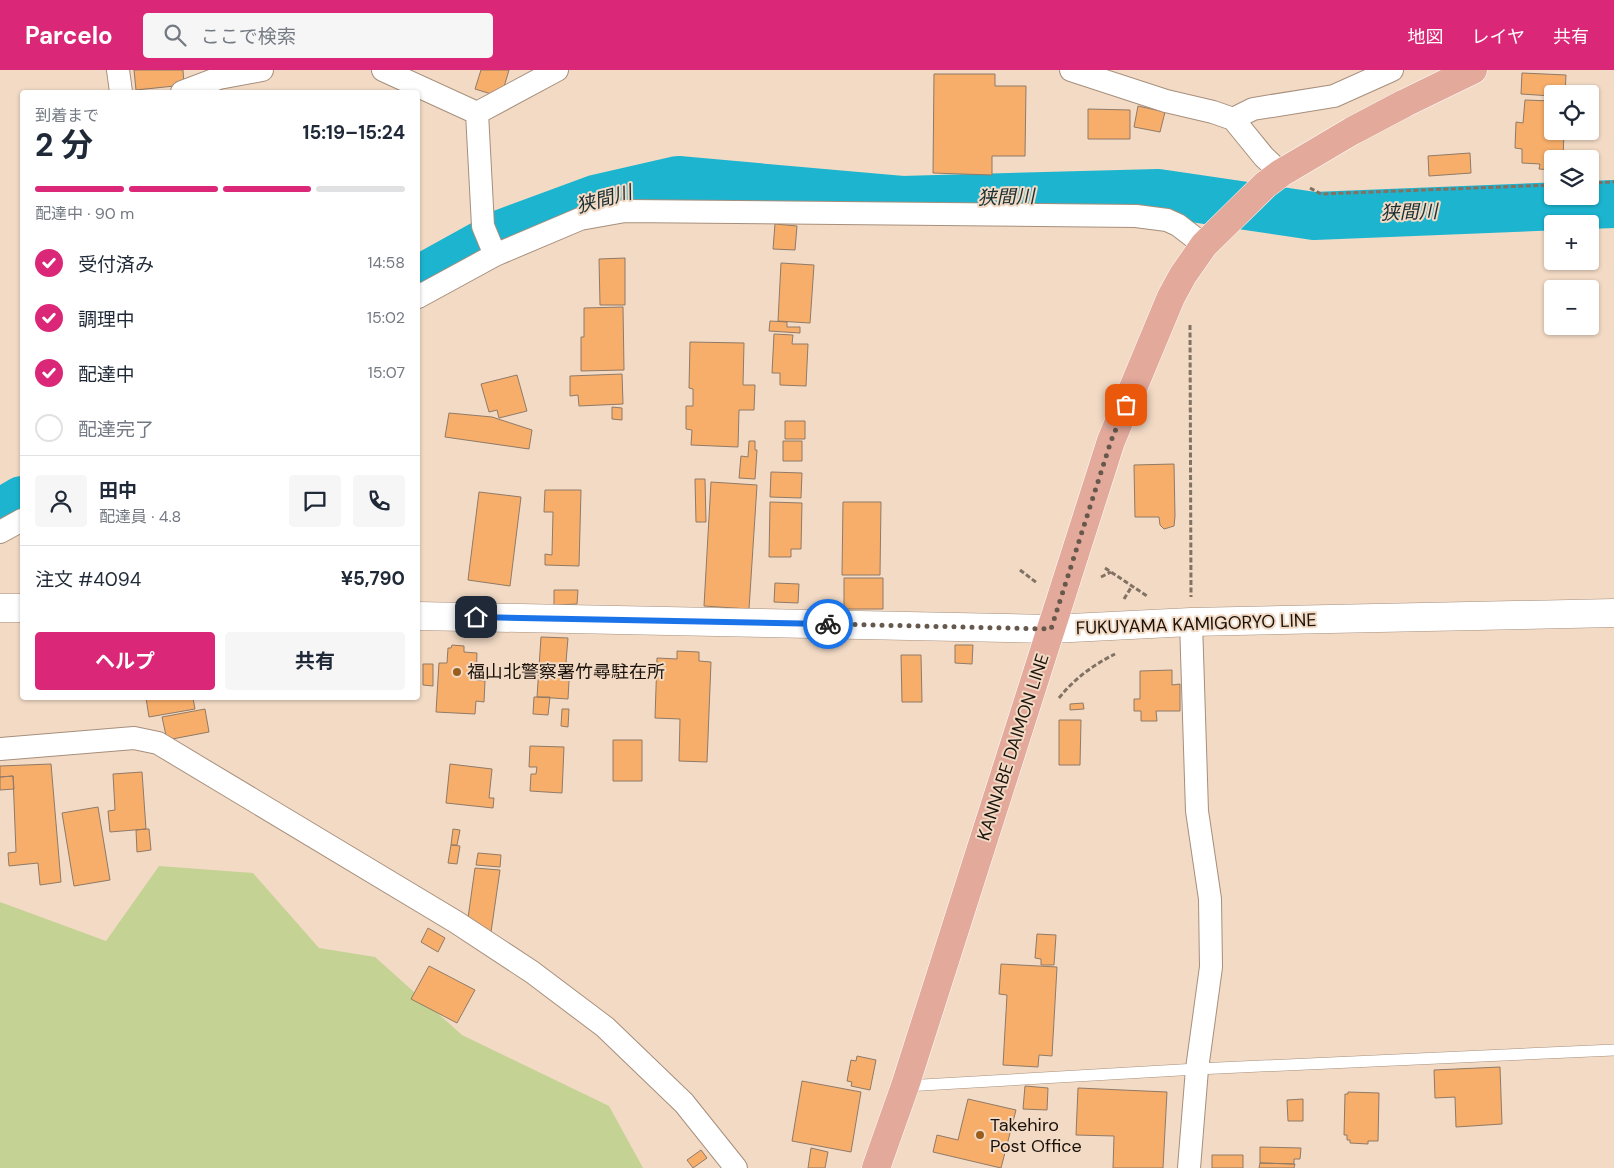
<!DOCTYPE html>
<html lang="ja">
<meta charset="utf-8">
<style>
:root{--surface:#fff;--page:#f6f6f7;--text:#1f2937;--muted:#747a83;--line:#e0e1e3;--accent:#db2777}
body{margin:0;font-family:"DM Sans","Noto Sans JP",sans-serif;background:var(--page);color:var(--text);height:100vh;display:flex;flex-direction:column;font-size:19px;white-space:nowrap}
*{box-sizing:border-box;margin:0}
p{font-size:16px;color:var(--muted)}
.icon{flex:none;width:28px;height:28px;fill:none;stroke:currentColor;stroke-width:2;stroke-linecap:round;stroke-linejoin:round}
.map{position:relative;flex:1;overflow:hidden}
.details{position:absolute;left:20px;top:20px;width:400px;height:610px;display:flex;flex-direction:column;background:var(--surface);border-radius:5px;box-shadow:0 1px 4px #0004}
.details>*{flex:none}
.fabs{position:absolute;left:1544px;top:15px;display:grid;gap:10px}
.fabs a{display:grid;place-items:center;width:55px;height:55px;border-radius:5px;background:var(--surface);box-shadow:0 1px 4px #0004;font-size:25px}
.pin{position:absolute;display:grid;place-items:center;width:42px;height:42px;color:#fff;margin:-21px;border-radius:10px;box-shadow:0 2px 8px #0006}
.courier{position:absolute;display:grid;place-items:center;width:50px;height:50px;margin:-25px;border:4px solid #1a73e8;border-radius:50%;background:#fff;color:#222;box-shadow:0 1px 6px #0007}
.summary em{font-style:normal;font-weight:700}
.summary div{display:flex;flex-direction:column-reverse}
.summary{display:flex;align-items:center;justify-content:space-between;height:85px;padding:0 15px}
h1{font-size:32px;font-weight:700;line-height:38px}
.bar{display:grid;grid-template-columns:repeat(4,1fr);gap:8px 5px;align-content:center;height:60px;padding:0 15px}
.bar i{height:6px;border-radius:4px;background:var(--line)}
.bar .on{background:var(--accent)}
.bar p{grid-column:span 4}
.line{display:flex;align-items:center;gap:12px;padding:0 15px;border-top:1px solid var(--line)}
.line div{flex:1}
.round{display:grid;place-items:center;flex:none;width:52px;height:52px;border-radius:5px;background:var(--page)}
ol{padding:0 15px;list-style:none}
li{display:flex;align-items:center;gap:15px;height:55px}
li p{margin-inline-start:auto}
li .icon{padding:5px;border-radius:50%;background:var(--accent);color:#fff;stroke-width:4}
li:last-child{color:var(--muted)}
li i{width:28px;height:28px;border:2px solid var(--line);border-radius:50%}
.cta{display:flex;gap:10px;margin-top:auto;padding:10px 15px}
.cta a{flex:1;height:58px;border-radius:5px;background:var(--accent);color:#fff;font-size:20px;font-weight:700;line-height:58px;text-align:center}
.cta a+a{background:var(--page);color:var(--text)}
header{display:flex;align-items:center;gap:30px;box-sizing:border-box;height:70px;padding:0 25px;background:var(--accent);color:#fff}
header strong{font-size:24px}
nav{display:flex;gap:28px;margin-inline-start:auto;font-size:18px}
.search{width:350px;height:45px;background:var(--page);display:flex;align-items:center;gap:12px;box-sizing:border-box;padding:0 18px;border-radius:5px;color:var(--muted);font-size:19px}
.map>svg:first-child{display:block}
.green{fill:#c4d294}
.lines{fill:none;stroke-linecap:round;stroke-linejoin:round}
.river{stroke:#1cb4cf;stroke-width:48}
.building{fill:#f7ae6a;stroke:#907a67}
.service-casing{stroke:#a68f7c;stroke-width:12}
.minor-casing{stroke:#a68f7c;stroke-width:24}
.secondary-casing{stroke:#a68f7c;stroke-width:29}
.primary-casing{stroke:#fff;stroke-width:29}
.path{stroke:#817263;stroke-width:3;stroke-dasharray:5 2.5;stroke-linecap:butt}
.service{stroke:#fff;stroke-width:11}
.minor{stroke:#fff;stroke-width:22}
.secondary{stroke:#fff;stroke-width:28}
.primary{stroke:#e3a99b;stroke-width:28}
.done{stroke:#66594c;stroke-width:5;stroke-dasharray:0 9}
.route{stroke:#1a73e8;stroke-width:6}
.poi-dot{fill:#995e1e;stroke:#f2dac5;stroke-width:2}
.labels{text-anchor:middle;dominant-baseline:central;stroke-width:4;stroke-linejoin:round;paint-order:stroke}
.street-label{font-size:18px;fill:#1b130b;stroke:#f2dac5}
.poi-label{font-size:18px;fill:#1b130b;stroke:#f2dac5;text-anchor:start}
.water-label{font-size:19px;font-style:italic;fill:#182f34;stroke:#f2dac5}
</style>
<header>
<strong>Parcelo</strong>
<div class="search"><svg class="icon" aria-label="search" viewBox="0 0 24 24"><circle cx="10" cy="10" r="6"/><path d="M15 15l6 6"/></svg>ここで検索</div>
<nav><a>地図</a><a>レイヤ</a><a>共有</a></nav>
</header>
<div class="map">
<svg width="1614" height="1098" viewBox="0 0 1614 1098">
<rect width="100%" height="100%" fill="#f2dac5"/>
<path class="green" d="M159,796l94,7 66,75 56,9 87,78 147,71 34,62h-643v-266l106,39z"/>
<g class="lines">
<path class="river" d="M418,210l85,-47 92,-34 83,-19 224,20 256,-7 156,23 300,-12
M0,443l22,-13"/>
</g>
<path class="building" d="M134,0h49l1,15 -48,5z
M481,0h28l-8,27 -26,-8z
M1522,3l44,2 -1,19h-13v2l-31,-2z
M934,4h61v12h31l-1,70h-33v19l-59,-2z
M1525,30l27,1v30h12l-1,28h-11v11l-13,-1 1,-5 -18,-1v-14l-7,-1 1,-26 7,1z
M1138,36l27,6 -5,20 -26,-5z
M1088,39l42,1v29h-42z
M1470,83l1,20 -42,3 -1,-20z
M775,154l22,2 -2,24 -22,-1z
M625,188v47h-25l-1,-46z
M781,193l33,2 -4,58 -32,-2z
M623,237l1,63 -43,1v-34h3v-29z
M770,251l17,1v5h13v6l-31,-2z
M774,264l19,1 -1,9h16l-2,42 -26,-1v-12h-8z
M690,272l54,1 -1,42h12l-1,25h-15l-1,37 -47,-2 1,-15 -6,-1v-23h7v-17l-4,-1z
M622,304l1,30 -44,2 -1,-11 -8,1v-20z
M517,305l10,36 -28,7 -2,-8 -8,2 -8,-28z
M612,337l10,1v12l-10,-1z
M449,343l43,4 40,13 -3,19 -84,-12z
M785,351h20v18h-20z
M749,371h6v9h2l-2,29 -16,-1 2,-22 7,1z
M783,371h19v20h-19z
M1174,394l1,52 -1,10 -10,3 -4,-4 -1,-8h-24l-1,-52z
M771,402l31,1 -1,25 -31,-1z
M695,409h10l1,43h-10z
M711,412l46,3 -8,124 -45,-3z
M545,420h36l-2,76 -34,-1v-11l7,1 1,-43h-9z
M479,422l42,5 -11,89 -42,-6z
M770,432l32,1 -1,46h-10v8h-22z
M843,432h38l-1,73h-38z
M844,508h39v31h-39z
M775,513l24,1 -1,19 -24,-1z
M554,520h24l-1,14 -23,1z
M541,567l27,1 -2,24 4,1 -2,36 -31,-2z
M452,575l12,1v6l13,1 -1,27 9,1 -1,21 -8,-1 -1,13 -39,-2 3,-49h8l1,-15h3z
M955,575h18l-1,19 -17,-1z
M677,581l22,1v9l12,1 -4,100 -28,-1 1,-42 -25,-1 2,-60 20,1z
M901,585h20l1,47h-20z
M423,594h10v22l-10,-1z
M1172,600v15l8,-1v27h-24l1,10h-16v-10h-7v-12h6v-28z
M534,627h16l-2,18 -15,-1z
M146,628h47l2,11 -46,8z
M1083,633l1,6 -14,1v-6z
M205,639l4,23 -42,8 -5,-23z
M562,639h7l-1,18 -7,-1z
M1059,650h22l-1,45h-21z
M613,670h29v41h-29z
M530,676l34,1 -2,46 -32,-2 1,-17h5l1,-7h-8z
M51,694l10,118 -21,3 -2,-22 -29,3 -1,-13 8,-1 -3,-76 -13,1v-11z
M450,694l42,5 -3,29h5l-1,10 -47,-5z
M142,702l4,57 -36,3 -2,-21 7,-1 -2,-36z
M13,706l1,13 -14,1v-13z
M98,737l12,73 -36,6 -12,-73z
M146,759h3l2,21 -14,2 -1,-22z
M453,759l7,1 -3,15h-6z
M451,775l9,1 -3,18 -9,-1z
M478,783l23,2 -1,12 -24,-2z
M475,798l25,2 -9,62 -23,-14z
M428,858l17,10 -7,14 -17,-10z
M1037,864l19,1 -2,30h-13v-6l-6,-1z
M1001,894l56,3 -5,89 -13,-1 -1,12 -35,-2 4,-70 -8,-1z
M429,896l46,24 -18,33 -46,-24z
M857,986l19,4 -6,30 -19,-4 1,-4 -5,-1 4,-21 5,1z
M1500,997l2,57 -46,3 -1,-30 -20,1 -1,-28z
M802,1011l59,11 -10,60 -59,-11z
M1025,1016l23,2 -1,22 -24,-1z
M1078,1018l89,4 -4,76h-50l1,-32 -38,-1z
M1348,1022l31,1 -1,48h-10v3l-18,-1v-3h-3v-5h-3l1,-41h3z
M968,1029l48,11 -15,58 -68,-16 4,-17 21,5z
M1303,1029v22h-15l-1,-21z
M1260,1077l41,1 -1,11h-6v5l-34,-1z
M811,1078l17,4 -3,16h-17z
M701,1080l6,8 -14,10 -6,-8z
M1212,1085h31v13h-31z
M1260,1093l35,1 -1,4h-35z"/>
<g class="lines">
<defs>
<path id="service" d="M905,1016l292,-17 417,-19"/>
<path id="minor" d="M118,0l3,22
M383,0l94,43 6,113 12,29
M1071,0l95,31 47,11 20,7 31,38 17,16
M182,22l37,-14 43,-8
M477,43l80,-43
M1233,49l20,-10 81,-13 58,-26
M418,227l77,-42 85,-36 45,-8 511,5 31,4 11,5 26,20
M0,462l22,-12
M0,679l134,-11 24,5 298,179 76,50 73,55 79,76 52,65
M1189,1098l8,-99 14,-102 -1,-68 -13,-88 -6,-189"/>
<path id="secondary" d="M0,538h22
M418,546l633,13 140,-7 423,-9"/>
<path id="primary" d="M876,1098l29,-82 206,-645 60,-144 12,-22 21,-30 61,-60 16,-12 71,-42 53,-28 68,-33"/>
</defs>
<use href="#service" class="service-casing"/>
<use href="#minor" class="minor-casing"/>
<use href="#secondary" class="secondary-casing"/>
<use href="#primary" class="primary-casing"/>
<path class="path" d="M1590,113l24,-1
M1310,118l11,6 231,-9
M1190,255l1,272
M1105,498l42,28
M1020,500l17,13
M1101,507l10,-5
M1124,529l8,-13
M1059,628c15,-19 34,-33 56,-44"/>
<use href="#service" class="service"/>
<use href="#minor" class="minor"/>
<use href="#secondary" class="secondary"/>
<use href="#primary" class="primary"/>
</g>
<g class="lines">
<path class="done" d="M828,554l223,5 60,-188 15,-36"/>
<path class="route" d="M476,547l352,7"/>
</g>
<g class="poi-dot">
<circle cx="457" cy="602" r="5"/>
<circle cx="980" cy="1065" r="5"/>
</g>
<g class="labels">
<g class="street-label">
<text transform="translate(1196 554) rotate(-2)">FUKUYAMA KAMIGORYO LINE</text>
<text transform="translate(1013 677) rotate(-72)">KANNABE DAIMON LINE</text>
</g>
<g class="poi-label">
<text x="467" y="602">福山北警察署竹尋駐在所</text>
<text x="990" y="1055">Takehiro<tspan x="990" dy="21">Post Office</tspan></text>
</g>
<g class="water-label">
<text transform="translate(1006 127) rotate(-2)">狭間川</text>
<text transform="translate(604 129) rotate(-15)">狭間川</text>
<text transform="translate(1409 142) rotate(-2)">狭間川</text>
</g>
</g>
</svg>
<div class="fabs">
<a><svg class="icon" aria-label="locate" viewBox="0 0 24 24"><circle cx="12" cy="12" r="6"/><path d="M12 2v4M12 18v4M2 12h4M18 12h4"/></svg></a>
<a><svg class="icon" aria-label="layers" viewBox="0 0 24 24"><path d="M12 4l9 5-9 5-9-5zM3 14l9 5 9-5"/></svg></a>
<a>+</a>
<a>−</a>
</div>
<div class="pin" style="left:1126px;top:335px;background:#ea580c"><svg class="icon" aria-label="bag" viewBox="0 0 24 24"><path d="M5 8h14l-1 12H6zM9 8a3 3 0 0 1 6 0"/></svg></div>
<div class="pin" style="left:476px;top:547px;background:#1f2937"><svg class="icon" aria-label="home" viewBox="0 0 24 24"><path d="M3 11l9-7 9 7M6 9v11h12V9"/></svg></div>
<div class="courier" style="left:828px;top:554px"><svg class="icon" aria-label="bike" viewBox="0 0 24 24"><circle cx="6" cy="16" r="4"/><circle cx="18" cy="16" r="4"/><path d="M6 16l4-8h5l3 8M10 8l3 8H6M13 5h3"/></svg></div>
<section class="details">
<div class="summary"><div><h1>2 分</h1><p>到着まで</p></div><em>15:19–15:24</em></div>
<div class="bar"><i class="on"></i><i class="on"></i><i class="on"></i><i></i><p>配達中 · 90 m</p></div>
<ol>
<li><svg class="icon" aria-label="check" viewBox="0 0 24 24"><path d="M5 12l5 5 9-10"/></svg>受付済み<p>14:58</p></li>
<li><svg class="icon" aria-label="check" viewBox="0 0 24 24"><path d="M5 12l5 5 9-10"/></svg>調理中<p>15:02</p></li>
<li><svg class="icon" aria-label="check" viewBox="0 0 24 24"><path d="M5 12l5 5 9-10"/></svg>配達中<p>15:07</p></li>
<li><i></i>配達完了</li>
</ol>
<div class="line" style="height:90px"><a class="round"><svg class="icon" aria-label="person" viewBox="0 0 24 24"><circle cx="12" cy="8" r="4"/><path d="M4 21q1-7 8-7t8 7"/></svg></a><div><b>田中</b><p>配達員 · 4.8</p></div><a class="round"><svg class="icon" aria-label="chat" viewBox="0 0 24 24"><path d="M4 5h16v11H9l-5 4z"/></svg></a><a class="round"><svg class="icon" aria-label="phone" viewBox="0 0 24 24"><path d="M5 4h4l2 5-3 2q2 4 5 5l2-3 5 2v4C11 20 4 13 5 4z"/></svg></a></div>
<div class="line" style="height:65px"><div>注文 #4094</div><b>¥5,790</b></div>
<div class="cta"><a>ヘルプ</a><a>共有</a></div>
</section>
</div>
